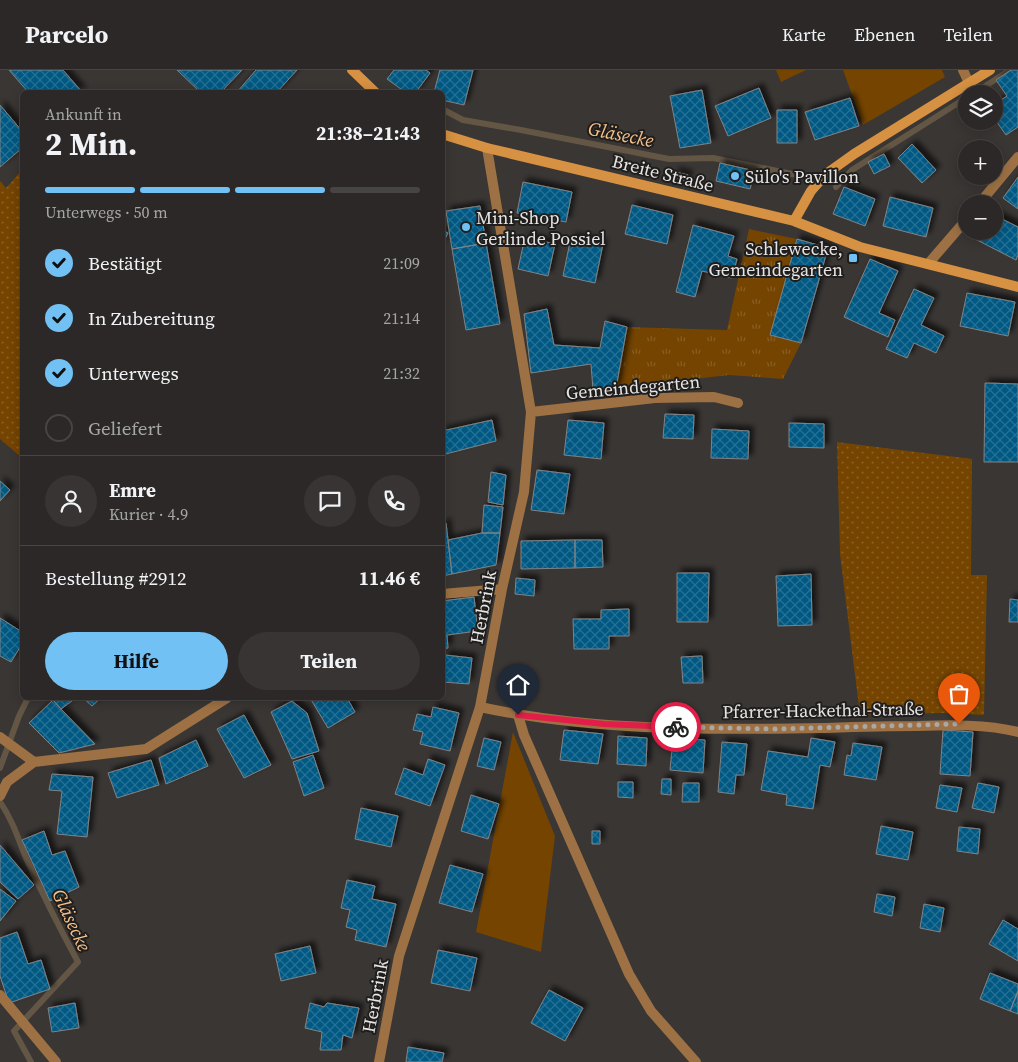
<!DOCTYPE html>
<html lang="de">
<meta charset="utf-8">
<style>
:root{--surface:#2b2827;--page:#373433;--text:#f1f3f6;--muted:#a6a6a7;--line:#474444;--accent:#71c1f5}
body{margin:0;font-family:"Source Serif 4",serif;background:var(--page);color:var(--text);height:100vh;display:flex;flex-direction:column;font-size:19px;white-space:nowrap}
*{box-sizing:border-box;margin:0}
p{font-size:16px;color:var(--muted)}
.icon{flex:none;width:28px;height:28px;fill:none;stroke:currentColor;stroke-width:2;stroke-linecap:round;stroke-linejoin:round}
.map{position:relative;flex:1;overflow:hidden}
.drawer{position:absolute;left:20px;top:20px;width:425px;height:610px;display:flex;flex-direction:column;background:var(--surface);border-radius:8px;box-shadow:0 2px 12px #0003,0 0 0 1px var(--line)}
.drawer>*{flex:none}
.controls{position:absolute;left:958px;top:15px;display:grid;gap:10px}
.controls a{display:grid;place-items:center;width:45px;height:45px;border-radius:50%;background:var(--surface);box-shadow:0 2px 12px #0003,0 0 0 1px var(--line);font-size:25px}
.pin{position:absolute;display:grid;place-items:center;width:42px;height:42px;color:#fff;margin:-51px -21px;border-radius:50% 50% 50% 0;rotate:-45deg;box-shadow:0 0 5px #0007}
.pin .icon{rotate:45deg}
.courier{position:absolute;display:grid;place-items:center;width:50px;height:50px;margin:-25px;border:4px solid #e11d48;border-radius:50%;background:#fff;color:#222;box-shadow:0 1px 6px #0007}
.head em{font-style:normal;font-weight:700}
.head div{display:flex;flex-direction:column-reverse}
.head{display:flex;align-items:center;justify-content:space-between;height:85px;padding:0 25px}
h1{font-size:32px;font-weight:700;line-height:38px}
.bar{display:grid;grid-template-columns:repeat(4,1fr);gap:8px 5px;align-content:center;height:60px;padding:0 25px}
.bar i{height:6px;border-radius:4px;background:var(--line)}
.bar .on{background:var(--accent)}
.bar p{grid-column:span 4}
.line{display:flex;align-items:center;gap:12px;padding:0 25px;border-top:1px solid var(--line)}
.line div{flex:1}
.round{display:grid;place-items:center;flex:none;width:52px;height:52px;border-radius:26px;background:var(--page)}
ol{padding:0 25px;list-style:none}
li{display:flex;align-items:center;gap:15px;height:55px}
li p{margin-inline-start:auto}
li .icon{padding:5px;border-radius:50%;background:var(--accent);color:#111;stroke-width:4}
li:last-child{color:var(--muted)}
li i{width:28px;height:28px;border:2px solid var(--line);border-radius:50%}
.primary-button{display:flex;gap:10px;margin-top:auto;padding:10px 25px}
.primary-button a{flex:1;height:58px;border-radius:30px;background:var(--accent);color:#111;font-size:20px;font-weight:700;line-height:58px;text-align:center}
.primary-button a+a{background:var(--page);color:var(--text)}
header{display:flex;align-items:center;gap:30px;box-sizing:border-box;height:70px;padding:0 25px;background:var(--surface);border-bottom:1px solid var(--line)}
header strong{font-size:24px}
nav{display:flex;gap:28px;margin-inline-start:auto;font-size:18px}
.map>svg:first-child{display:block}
.grass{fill:url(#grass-dots)}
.park{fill:url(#park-tufts)}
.garden{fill:#744400}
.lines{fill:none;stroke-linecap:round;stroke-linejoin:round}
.stream{stroke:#645645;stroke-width:6}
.building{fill:url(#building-cross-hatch);stroke:#808385;filter:url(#shadow)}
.lane{stroke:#9d7144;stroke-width:10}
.street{stroke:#9d7144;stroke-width:10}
.secondary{stroke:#d69142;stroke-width:10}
.done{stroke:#aaa8a6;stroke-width:5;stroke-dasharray:0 9}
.route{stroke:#e11d48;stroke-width:6}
.poi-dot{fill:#71c1f5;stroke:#1f1e1d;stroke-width:2}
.labels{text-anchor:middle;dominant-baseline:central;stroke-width:4;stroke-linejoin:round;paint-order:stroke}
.street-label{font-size:18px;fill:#e7e5e4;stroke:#1f1e1d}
.poi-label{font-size:18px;fill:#e7e5e4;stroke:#1f1e1d;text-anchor:start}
.water-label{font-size:19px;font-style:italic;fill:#f6c18b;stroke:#1f1e1d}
</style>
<header>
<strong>Parcelo</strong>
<nav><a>Karte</a><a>Ebenen</a><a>Teilen</a></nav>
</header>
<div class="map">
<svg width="1018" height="992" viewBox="0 0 1018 992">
<defs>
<pattern id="grass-dots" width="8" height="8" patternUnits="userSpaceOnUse" patternTransform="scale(1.25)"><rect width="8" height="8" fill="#744400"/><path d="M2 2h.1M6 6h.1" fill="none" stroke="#885f25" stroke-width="1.8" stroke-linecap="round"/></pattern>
<pattern id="park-tufts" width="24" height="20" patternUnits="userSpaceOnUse" patternTransform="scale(1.25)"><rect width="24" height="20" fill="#744400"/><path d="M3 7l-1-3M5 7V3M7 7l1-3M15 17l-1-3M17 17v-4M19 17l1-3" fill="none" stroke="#885f25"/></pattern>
<pattern id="building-cross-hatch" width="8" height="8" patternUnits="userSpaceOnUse" patternTransform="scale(1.25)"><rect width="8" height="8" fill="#005983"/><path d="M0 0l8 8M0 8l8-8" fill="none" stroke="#257194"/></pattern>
<filter id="shadow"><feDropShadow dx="4.5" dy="-4.5" stdDeviation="2.5" flood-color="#0009"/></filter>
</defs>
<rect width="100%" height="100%" fill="#393634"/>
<path class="grass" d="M22,100v288l-22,-19v-258l6,7z
M837,372l135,17 -1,116h16l-3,140 -43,-2 -81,2 -20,-161z"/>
<path class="park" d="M749,159l48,10 -26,96 30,8 -18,36 -54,-4 -113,13 11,-61 100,3z"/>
<path class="garden" d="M776,0h30l-25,12z
M843,0h99l3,7 -82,48z
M513,662l42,104 -14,116 -65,-20z"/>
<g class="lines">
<path class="stream" d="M973,24l37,-24
M442,39l21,11 58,10 148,29 44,-1 84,17
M836,117l16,-17 114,-72
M0,698l19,-52 9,-18
M0,732c12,17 18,36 26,56 16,35 33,69 52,104l-64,69 17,31"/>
</g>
<path class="building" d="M9,0h54l19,22h-54z
M177,0h65l-21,22h-21z
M256,0h41l-20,22h-40z
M394,0h32l4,3 -14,19h-11l-18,-13z
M440,0h33l-9,35 -22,-5v-8h-8z
M1011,0h7v57l-12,8 -12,-17v-13l13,-9 -11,-16z
M759,18l12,30 -43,18 -13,-30z
M702,20l9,53 -31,5 -10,-52z
M850,28l9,28 -44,14 -10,-28z
M0,35l22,26v17l-22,19z
M777,40h20v33h-20z
M912,74l24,26 -14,13 -24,-25z
M884,84l6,12 -16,8 -6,-12z
M720,93l35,8 -5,18 -34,-8z
M675,102l13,3 -1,6 -13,-4z
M1018,107v32l-15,-11z
M523,112l49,10 -6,30 -49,-9z
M844,117l31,12 -10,27 -32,-12z
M890,127l43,11 -7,29 -43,-11z
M632,135l41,10 -6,29 -42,-10z
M480,136l6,37 -34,6 -6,-38z
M994,145l24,12v28l-2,5 -43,-22 3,-7h18z
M693,155l41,11 -6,20 9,3 -5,19 -30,-7 -7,26 -19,-5z
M442,160l6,3 -6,12z
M525,167l30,7 -7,32 -30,-7z
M571,167l32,7 -8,39 -32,-7z
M797,169l31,9 -27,95 -31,-8z
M486,173l14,81 -34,6 -14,-81z
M870,189l28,12 -19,42 16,7 -7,17 -44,-20z
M914,219l20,9 -13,27 23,11 -8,17 -22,-10 -7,15 -21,-9z
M967,223l48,9 -7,34 -48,-10z
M547,239l7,36 46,3 5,-27 22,6 -11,61 -23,2 -2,-26 -60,9 -7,-59z
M985,313l33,1v78h-34z
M665,344l29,1 -1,24 -30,-1z
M492,350l4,21 -54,14v-24z
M568,350l36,3 -3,36 -37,-4z
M789,353l35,1v24l-35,-1z
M712,359l37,2 -1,28 -37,-1z
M537,400l33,4 -6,40 -33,-4z
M491,402l15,3 -3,30 -15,-3z
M0,411l10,9 -10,11z
M484,435l19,2 -3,26h-18z
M446,453l6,51 -10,2v-52z
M482,463h18l-4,32 -44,9 -4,-34z
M575,470v28l-54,1v-28z
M575,470h27l1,27 -28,1z
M677,503h32l-1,49h-31z
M811,504l1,51 -34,1 -2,-50z
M516,508l19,2 -1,16 -19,-2z
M474,527l4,34 -31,4 1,13 -6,1v-48z
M1010,529l8,1v22h-9z
M629,539v27h-20v13h-35l-1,-30h28v-9z
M0,548l22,14v12l-11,18 -11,-6z
M445,585l27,3 -3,26 -27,-2z
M702,586l1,27h-20l-2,-26z
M55,628h21l-15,11 -8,-9z
M83,628h18l-9,8z
M310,628h27l1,1 9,-1 8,14 -27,16z
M53,630l8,9 34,35 -36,9 -30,-30z
M292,631l15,12 12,38 -27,8 -21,-47z
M433,637l26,6 -9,38 -30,-7 3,-12 -10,-2 4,-16 14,3z
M244,645l27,50 -27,13 -27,-49z
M564,660l39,4 -5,30 -38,-4z
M943,660l30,2 -3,44 -30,-2z
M618,666l29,2 -1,28 -29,-2z
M484,668l17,4 -7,28 -17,-4z
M673,668l32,2 -2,33 -33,-3z
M811,668l24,4 -5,25 -10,-2 -7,44 -27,-4 1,-10 -26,-5 7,-39 40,6z
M196,670l12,26 -42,18 -7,-26z
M722,672l25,2 -3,31h-8l-2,19 -16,-2z
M853,673l29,4 -6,33 -32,-5 3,-20 4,1z
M313,685l11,33 -20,8 -11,-34z
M428,689l17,6 -15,41 -35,-12 9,-26 19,7z
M151,690l8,25 -42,13 -9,-25z
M52,704l41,3 -6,60 -30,-3 5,-43 -13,-1z
M662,709h9v16l-10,-1z
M618,712h15v16l-15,-1z
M683,713h16v19h-17z
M978,713l21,4 -5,26 -22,-5z
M940,715l22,3 -5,24 -21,-4z
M471,725l28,9 -11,35 -27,-8z
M361,738l37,8 -7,31 -36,-8z
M881,756l32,6 -5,28 -32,-6z
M959,757l21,2 -2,25 -21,-3z
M44,761l8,24 13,-4 14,36 -29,14 -28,-61z
M592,761h8v13h-8z
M0,775l34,40 -16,14 -18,-17z
M450,795l33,9 -11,38 -33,-9z
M347,810l28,6 -3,13 24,5 -10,43 -31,-7 2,-10 -11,-3 4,-17 -9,-2z
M0,819l16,12 -16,20z
M877,824l18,3 -3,19 -18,-4z
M924,834l20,4 -4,24 -20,-4z
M1003,850l15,9v32l-29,-17z
M17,862l11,32 13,-4 9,29 -41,14 -9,-27v-38z
M310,876l6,27 -35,8 -6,-27z
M438,880l39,8 -7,33 -39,-8z
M990,903l28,11v7l-8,20 -30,-12z
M549,920l34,18 -18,33 -34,-18z
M1018,921v23l-8,-3z
M75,933l4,25 -27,4 -4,-24z
M310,933l14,4 3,-4 32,5 -7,30 -9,-3 -2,15h-21l2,-18 -17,-4z
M408,977l36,6 -2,9h-36z"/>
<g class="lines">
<path class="lane" d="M979,134l39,-47
M928,194l38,-44
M518,645l6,20 105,239 22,37 45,51
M0,925l56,67"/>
<path class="street" d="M963,0l6,13
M531,342l124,-14 59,-1 24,6
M442,524l60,-5
M480,637c111,24 228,23 342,21 32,-1 63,-2 95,-2 32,-1 70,-2 101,6
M0,667l34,25
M0,726l7,-14 27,-20 112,-13 81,-51
M379,992l20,-106 81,-249 22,-118 22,-97 7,-80 -44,-264"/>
<path class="secondary" d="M352,0l23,22
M442,64l45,14 307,73 66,26 158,40
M794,151l17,-30 15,-17 28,-20 136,-84"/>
</g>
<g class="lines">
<path class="done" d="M676,657l97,2 186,-5"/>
<path class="route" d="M518,645l86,9 72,3"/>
</g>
<g class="poi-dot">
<circle cx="735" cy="106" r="5"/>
<circle cx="466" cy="157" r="5"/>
<rect x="848" y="183" width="10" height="10" rx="2.5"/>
</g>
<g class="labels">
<g class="street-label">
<text transform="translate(663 103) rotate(14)">Breite Straße</text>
<text transform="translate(633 317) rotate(-5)">Gemeindegarten</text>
<text transform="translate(483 537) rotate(-79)">Herbrink</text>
<text transform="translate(823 640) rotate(-1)">Pfarrer-Hackethal-Straße</text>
<text transform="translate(375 926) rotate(-79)">Herbrink</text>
</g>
<g class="poi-label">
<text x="745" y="106">Sülo's Pavillon</text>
<text x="476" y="147">Mini-Shop<tspan x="476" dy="21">Gerlinde Possiel</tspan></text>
<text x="843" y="178" text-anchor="end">Schlewecke,<tspan x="843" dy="21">Gemeindegarten</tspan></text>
</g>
<g class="water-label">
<text transform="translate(621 64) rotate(11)">Gläsecke</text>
<text transform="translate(72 850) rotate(65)">Gläsecke</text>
</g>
</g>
</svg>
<div class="controls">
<a><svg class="icon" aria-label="layers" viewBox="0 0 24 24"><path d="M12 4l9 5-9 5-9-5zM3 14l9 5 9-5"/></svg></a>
<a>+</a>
<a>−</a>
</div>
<div class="pin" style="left:959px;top:654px;background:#ea580c"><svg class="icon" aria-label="bag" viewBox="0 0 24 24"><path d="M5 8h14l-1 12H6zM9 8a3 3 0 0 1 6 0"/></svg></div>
<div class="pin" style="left:518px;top:645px;background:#1f2937"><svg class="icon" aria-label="home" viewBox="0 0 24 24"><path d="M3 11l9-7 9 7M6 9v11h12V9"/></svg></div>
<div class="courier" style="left:676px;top:657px"><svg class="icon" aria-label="bike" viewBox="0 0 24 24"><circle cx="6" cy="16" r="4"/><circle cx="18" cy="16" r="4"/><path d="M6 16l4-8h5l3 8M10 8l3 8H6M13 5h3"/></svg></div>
<section class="drawer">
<div class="head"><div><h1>2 Min.</h1><p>Ankunft in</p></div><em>21:38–21:43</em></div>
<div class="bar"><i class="on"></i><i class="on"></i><i class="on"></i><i></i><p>Unterwegs · 50 m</p></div>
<ol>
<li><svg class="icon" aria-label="check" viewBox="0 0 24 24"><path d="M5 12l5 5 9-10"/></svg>Bestätigt<p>21:09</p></li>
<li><svg class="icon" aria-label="check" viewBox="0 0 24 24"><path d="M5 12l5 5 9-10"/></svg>In Zubereitung<p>21:14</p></li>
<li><svg class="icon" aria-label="check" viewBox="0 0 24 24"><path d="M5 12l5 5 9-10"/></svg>Unterwegs<p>21:32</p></li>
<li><i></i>Geliefert</li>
</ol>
<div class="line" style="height:90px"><a class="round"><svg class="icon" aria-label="person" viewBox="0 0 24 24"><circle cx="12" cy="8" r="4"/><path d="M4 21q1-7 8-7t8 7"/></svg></a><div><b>Emre</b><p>Kurier · 4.9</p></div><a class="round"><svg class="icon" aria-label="chat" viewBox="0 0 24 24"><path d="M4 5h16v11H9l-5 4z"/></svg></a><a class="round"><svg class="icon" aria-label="phone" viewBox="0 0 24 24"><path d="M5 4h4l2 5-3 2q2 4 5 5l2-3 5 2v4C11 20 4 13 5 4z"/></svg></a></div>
<div class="line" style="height:65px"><div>Bestellung #2912</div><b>11.46 €</b></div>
<div class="primary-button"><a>Hilfe</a><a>Teilen</a></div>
</section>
</div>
